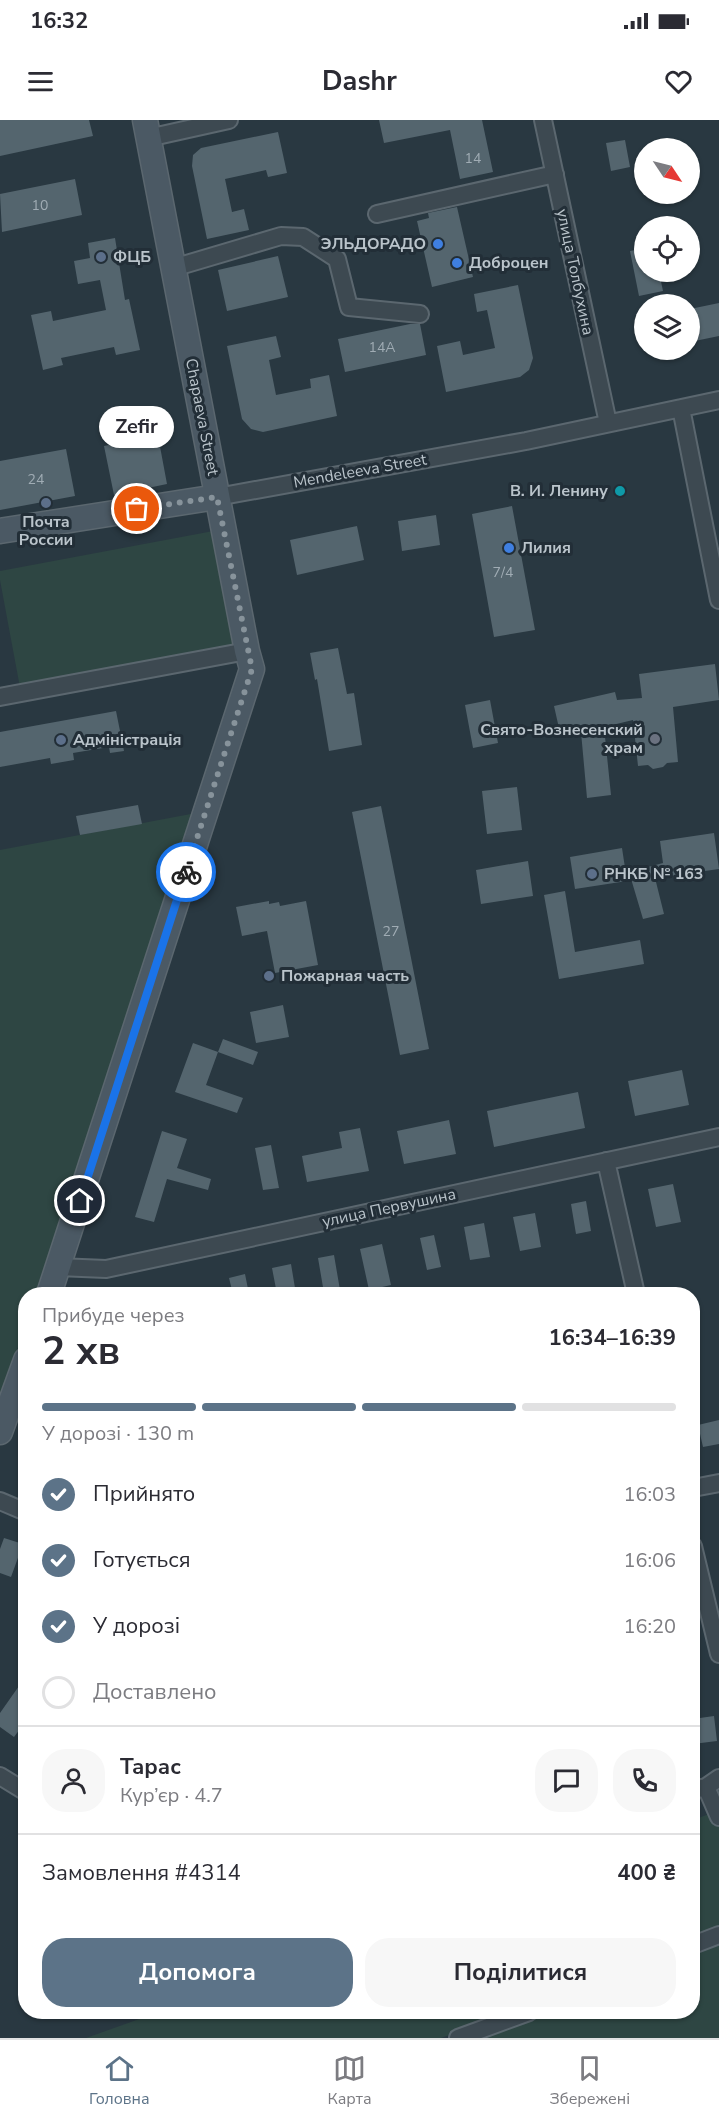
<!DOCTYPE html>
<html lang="uk">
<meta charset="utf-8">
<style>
:root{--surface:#fff;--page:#f7f7f7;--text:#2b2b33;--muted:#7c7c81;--line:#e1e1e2;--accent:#5c7388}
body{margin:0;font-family:"Nunito Sans",sans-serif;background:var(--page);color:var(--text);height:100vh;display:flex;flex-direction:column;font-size:22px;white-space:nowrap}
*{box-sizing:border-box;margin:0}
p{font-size:20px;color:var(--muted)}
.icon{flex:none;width:33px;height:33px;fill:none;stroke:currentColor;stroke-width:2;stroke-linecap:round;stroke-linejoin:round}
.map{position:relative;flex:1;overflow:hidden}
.drawer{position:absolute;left:18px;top:1167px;width:682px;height:732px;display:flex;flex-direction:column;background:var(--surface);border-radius:24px;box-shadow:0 2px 4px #0004}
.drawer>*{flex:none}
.needle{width:39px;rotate:125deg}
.fabs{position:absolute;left:634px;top:18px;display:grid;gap:12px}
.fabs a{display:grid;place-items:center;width:66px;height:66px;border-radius:50%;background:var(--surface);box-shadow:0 2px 4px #0004;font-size:30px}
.pin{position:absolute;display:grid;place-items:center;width:51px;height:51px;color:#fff;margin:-26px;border:3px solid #fff;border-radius:50%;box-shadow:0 2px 6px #0007}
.courier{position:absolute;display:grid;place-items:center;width:60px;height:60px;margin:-30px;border:4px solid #1a73e8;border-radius:50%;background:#fff;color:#222;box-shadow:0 2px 8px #0007}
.bubble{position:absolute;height:42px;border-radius:21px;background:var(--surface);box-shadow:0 2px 4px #0004;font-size:20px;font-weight:700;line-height:42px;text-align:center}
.overview em{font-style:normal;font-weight:700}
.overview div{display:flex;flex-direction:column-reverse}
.overview{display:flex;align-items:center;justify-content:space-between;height:102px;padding:0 24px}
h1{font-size:39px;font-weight:700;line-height:45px}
.bar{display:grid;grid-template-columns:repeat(4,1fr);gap:9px 6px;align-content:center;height:72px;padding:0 24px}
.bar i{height:8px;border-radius:4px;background:var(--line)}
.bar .current{background:var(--accent)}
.bar p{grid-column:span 4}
.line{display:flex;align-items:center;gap:15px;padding:0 24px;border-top:2px solid var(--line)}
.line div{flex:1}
.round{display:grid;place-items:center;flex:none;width:63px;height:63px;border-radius:24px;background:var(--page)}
ol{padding:0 24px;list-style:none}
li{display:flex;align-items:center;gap:18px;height:66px}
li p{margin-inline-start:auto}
li .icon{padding:6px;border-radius:50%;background:var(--accent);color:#fff;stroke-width:4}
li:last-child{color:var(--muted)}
li i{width:33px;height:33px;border:3px solid var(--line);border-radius:50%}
.primary-button{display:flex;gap:12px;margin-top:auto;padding:12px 24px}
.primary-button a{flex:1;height:69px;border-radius:24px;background:var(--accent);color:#fff;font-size:24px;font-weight:700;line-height:69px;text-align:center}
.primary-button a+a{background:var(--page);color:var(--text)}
.status{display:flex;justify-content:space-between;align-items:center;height:42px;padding:0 30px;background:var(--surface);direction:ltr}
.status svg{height:16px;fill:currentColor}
header{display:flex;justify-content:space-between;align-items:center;height:78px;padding:0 24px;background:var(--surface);font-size:27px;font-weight:700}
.tabs{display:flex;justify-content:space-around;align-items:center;height:84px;border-top:2px solid var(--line);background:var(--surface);font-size:16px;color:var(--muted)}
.tabs a{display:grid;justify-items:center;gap:3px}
.tabs .current{color:var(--accent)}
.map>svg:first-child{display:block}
.green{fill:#2e4643}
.building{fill:#54656e}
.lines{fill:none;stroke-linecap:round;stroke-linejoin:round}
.street-casing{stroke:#5b676f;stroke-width:20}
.secondary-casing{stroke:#5b676f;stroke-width:27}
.street{stroke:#3d4951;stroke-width:16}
.secondary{stroke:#4b5964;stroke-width:24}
.done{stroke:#87939b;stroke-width:6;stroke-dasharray:0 10.8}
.route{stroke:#1a73e8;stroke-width:8}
.shop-dot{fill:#3f7fe0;stroke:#222e37;stroke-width:2}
.service-dot{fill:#5c6f8a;stroke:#222e37;stroke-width:2}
.culture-dot{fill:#0f9aa8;stroke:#222e37;stroke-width:2}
.worship-dot{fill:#6b7280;stroke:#222e37;stroke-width:2}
.labels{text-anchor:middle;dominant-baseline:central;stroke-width:6;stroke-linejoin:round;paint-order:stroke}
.number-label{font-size:14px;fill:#a0acb4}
.poi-label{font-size:16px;font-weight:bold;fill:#bac4cb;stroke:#222e37;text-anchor:start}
.street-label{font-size:16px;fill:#bac4cb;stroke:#222e37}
</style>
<div class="status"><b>16:32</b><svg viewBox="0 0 49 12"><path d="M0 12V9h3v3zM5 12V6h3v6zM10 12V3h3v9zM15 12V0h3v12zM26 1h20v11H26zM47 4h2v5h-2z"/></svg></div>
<header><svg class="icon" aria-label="menu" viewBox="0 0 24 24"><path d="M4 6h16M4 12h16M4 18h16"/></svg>Dashr<svg class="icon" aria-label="heart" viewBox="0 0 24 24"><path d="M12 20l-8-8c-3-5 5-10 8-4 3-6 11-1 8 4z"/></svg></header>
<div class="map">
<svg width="719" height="1918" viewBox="0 0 719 1918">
<rect width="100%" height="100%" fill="#293841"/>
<path class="green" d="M224,409l23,122 -226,42 -21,-113v-9z
M196,693l-160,481h-10l-1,32 -25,77v-553z
M709,1694l10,12v105l-26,10v-121z
M719,1825v93h-251l71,-26h154v-57z
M159,1892h353l-71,26h-355z"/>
<path class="building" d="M0,0h89l4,16 -93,20z
M379,0h103l11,52 -33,7 -10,-49 -66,13z
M278,12l9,41 -19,4 -2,-7 -41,9 7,33 12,-3 5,21 -42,9 -15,-73 1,-11 8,-7z
M625,20l5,27 -19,4 -5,-28z
M75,59l7,36 -80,17 -2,-38z
M457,87l16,70 -41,10 -15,-66 12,-3 -1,-5z
M115,118l10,62 4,-1 11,51 -24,5 -2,-8 -53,11 2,7 -20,5 -12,-55 20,-4 2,10 53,-11 -6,-30 -22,4 -4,-23 16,-3 -2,-15z
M645,128v24h14l4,19 -24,5 -9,-45z
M278,136l10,41 -61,14 -9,-41z
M518,165l15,73 -4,12 -9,7 -74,15 -9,-46 23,-5 3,14 32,-7 -8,-38 -10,2 -3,-18z
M719,183v33l-29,6v-33z
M410,204h10l6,31 -81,17 -7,-33z
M276,216l5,21 -12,3 7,35 35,-7 -1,-9 19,-4 8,41 -74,16 -12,-3 -9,-10 -15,-73z
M153,289l14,75 -53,11 -10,-49 23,-5 -5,-26z
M66,329l9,47 -75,14v-49z
M512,386l23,124 -41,7 -22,-123z
M436,395l4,30 -38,6 -4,-30z
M357,406l7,34 -67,15 -7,-35z
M338,528l9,46 7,-1 8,52 -33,6 -12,-72 -2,1 -5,-27z
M715,544l4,36 -46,7 5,55 -11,1 -4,4 -10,2 -5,-4 -10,1 -5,-46 -29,7 7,68 -24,3 -6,-66 -20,5 -7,-31 61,-14 2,8 25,-2 -3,-24z
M490,580l8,43 -25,5 -8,-43z
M116,591l8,40 -14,2 -1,-6 -36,6 1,7 -23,4 -1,-6 -50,9v-35z
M517,667l5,43 -35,4 -5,-43z
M138,685l4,19 -62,11 -4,-19z
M381,686l48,243 -29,6 -48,-243z
M714,713l5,36 -64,9 9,36 -21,5 -14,-47 34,-9 -3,-22z
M622,728l5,33 -52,8 -5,-32z
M528,741l5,35 -52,8 -5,-34z
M565,771l10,61 65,-12 4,24 -85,15 -15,-84z
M269,781v3l10,-2 1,4 26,-5 12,64 -43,8 -8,-42 -25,5 -6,-29z
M283,885l6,32 -33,6 -6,-31z
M223,919l35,13 -5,13 -35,-13z
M193,923l25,9 -12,33 37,13 -6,15 -62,-21z
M682,950l7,35 -54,11 -7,-35z
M578,972l7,36 -91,19 -7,-36z
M449,1000l7,34 -52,10 -7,-33z
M360,1008l9,43 -62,11 -5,-26 40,-8 -3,-16z
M162,1011l25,8 -10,29 34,11 -3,11 -41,-11 -13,43 -19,-5z
M271,1025l8,43 -16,2 -8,-42z
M673,1064l8,38 -25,5 -8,-38z
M586,1081l5,30 -15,3 -5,-30z
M535,1093l6,34 -21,4 -7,-34z
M484,1103l6,34 -20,3 -6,-33z
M434,1115l7,32 -14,3 -7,-32z
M382,1124l9,41 -22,5 -9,-41z
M334,1135l6,35 -16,3 -6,-35z
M291,1144l5,30h-19l-5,-26z
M245,1154l4,20h-16l-4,-16z
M719,1300v24l-16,3 -5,-22z
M4,1418l19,6 -12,33 -11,-4v-24z
M26,1556v45l-12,16 -14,-10v-14z
M714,1596l3,25 -24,3v-25z"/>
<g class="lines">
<defs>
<path id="street" d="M543,0l65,303
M148,18l81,-18
M377,94l178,-40
M173,148l108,-32 22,1 34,22 12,48 71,7
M681,288l38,192
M217,377l309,-56 193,-41
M0,577l247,-46
M606,1041l30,133
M58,1147l48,2 613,-132
M693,1368l26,-5
M0,1381l26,11
M693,1426l26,108
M0,1656l26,16
M706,1667l13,30
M693,1670l13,-3 13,-9
M693,1825l26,-10
M458,1918l71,-26"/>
<path id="secondary" d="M0,411l217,-34
M49,1174l203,-625 -5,-18 -102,-531
M0,1312l26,-72"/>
</defs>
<use href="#street" class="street-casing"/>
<use href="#secondary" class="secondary-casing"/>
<use href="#street" class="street"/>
<use href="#secondary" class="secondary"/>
</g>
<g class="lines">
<path class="done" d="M137,389l80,-12 35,172 -66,203"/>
<path class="route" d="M80,1081l106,-329"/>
</g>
<g class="shop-dot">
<circle cx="438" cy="124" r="6"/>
<circle cx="457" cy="143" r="6"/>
<circle cx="509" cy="428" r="6"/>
</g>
<g class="service-dot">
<circle cx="101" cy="137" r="6"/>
<circle cx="46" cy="383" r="6"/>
<circle cx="61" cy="620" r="6"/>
<circle cx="592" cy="754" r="6"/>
<circle cx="269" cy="856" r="6"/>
</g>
<circle class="culture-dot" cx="620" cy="371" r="6"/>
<circle class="worship-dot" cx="655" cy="619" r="6"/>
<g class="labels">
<g class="number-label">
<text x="473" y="38">14</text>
<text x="40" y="85">10</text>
<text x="382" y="227">14А</text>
<text x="36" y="359">24</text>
<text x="503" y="452">7/4</text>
<text x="391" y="811">27</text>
</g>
<g class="poi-label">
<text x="426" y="124" text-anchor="end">ЭЛЬДОРАДО</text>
<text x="113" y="137">ФЦБ</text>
<text x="469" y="143">Доброцен</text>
<text x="608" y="371" text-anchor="end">В. И. Ленину</text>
<text x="46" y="402" text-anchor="middle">Почта<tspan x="46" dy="18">России</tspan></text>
<text x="521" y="428">Лилия</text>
<text x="643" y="610" text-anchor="end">Свято-Вознесенский<tspan x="643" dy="18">храм</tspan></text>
<text x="73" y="620">Адміністрація</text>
<text x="604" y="754">РНКБ № 163</text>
<text x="281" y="856">Пожарная часть</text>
</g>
<g class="street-label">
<text transform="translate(575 152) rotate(78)">улица Толбухина</text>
<text transform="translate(202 297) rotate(79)">Chapaeva Street</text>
<text transform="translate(360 351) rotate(-10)">Mendeleeva Street</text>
<text transform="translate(389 1088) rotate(-12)">улица Первушина</text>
</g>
</g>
</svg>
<div class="fabs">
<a><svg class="needle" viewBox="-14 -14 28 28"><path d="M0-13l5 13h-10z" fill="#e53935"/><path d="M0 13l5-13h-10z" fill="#7c7c81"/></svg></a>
<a><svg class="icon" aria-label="locate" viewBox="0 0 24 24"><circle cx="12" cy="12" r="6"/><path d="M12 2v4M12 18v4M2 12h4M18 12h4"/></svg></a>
<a><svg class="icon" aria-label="layers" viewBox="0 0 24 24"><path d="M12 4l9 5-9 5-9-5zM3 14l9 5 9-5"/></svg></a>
</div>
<div class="pin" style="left:137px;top:389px;background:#ea580c"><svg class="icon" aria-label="bag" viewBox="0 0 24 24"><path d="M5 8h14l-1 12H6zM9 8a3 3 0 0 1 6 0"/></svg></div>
<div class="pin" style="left:80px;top:1081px;background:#1f2937"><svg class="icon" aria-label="home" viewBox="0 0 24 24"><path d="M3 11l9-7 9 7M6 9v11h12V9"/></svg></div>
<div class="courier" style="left:186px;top:752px"><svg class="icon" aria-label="bike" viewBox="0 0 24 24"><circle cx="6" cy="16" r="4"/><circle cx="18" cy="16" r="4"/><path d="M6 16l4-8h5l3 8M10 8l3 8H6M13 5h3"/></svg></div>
<div class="bubble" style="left:99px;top:286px;width:75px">Zefir</div>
<section class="drawer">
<div class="overview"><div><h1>2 хв</h1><p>Прибуде через</p></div><em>16:34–16:39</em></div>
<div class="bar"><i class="current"></i><i class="current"></i><i class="current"></i><i></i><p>У дорозі · 130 m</p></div>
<ol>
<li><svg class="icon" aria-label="check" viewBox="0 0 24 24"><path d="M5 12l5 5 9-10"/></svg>Прийнято<p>16:03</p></li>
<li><svg class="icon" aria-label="check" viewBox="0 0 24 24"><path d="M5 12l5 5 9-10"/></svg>Готується<p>16:06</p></li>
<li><svg class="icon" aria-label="check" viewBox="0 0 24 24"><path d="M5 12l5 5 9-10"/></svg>У дорозі<p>16:20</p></li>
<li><i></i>Доставлено</li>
</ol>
<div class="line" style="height:108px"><a class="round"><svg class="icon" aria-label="person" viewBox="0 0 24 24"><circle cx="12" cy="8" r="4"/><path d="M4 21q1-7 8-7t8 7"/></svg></a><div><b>Тарас</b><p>Кур’єр · 4.7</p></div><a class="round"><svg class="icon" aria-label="chat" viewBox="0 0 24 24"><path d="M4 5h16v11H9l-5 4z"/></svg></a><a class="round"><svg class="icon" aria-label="phone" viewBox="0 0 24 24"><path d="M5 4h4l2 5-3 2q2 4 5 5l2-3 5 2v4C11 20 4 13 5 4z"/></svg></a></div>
<div class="line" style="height:78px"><div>Замовлення #4314</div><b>400 ₴</b></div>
<div class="primary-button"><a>Допомога</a><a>Поділитися</a></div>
</section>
</div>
<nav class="tabs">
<a class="current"><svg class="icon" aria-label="home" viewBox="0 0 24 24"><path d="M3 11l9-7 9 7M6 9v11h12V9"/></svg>Головна</a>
<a><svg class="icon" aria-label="map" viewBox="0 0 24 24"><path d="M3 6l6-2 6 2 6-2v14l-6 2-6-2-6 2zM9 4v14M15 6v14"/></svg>Карта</a>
<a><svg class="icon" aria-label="saved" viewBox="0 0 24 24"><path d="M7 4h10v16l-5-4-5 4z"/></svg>Збережені</a>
</nav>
